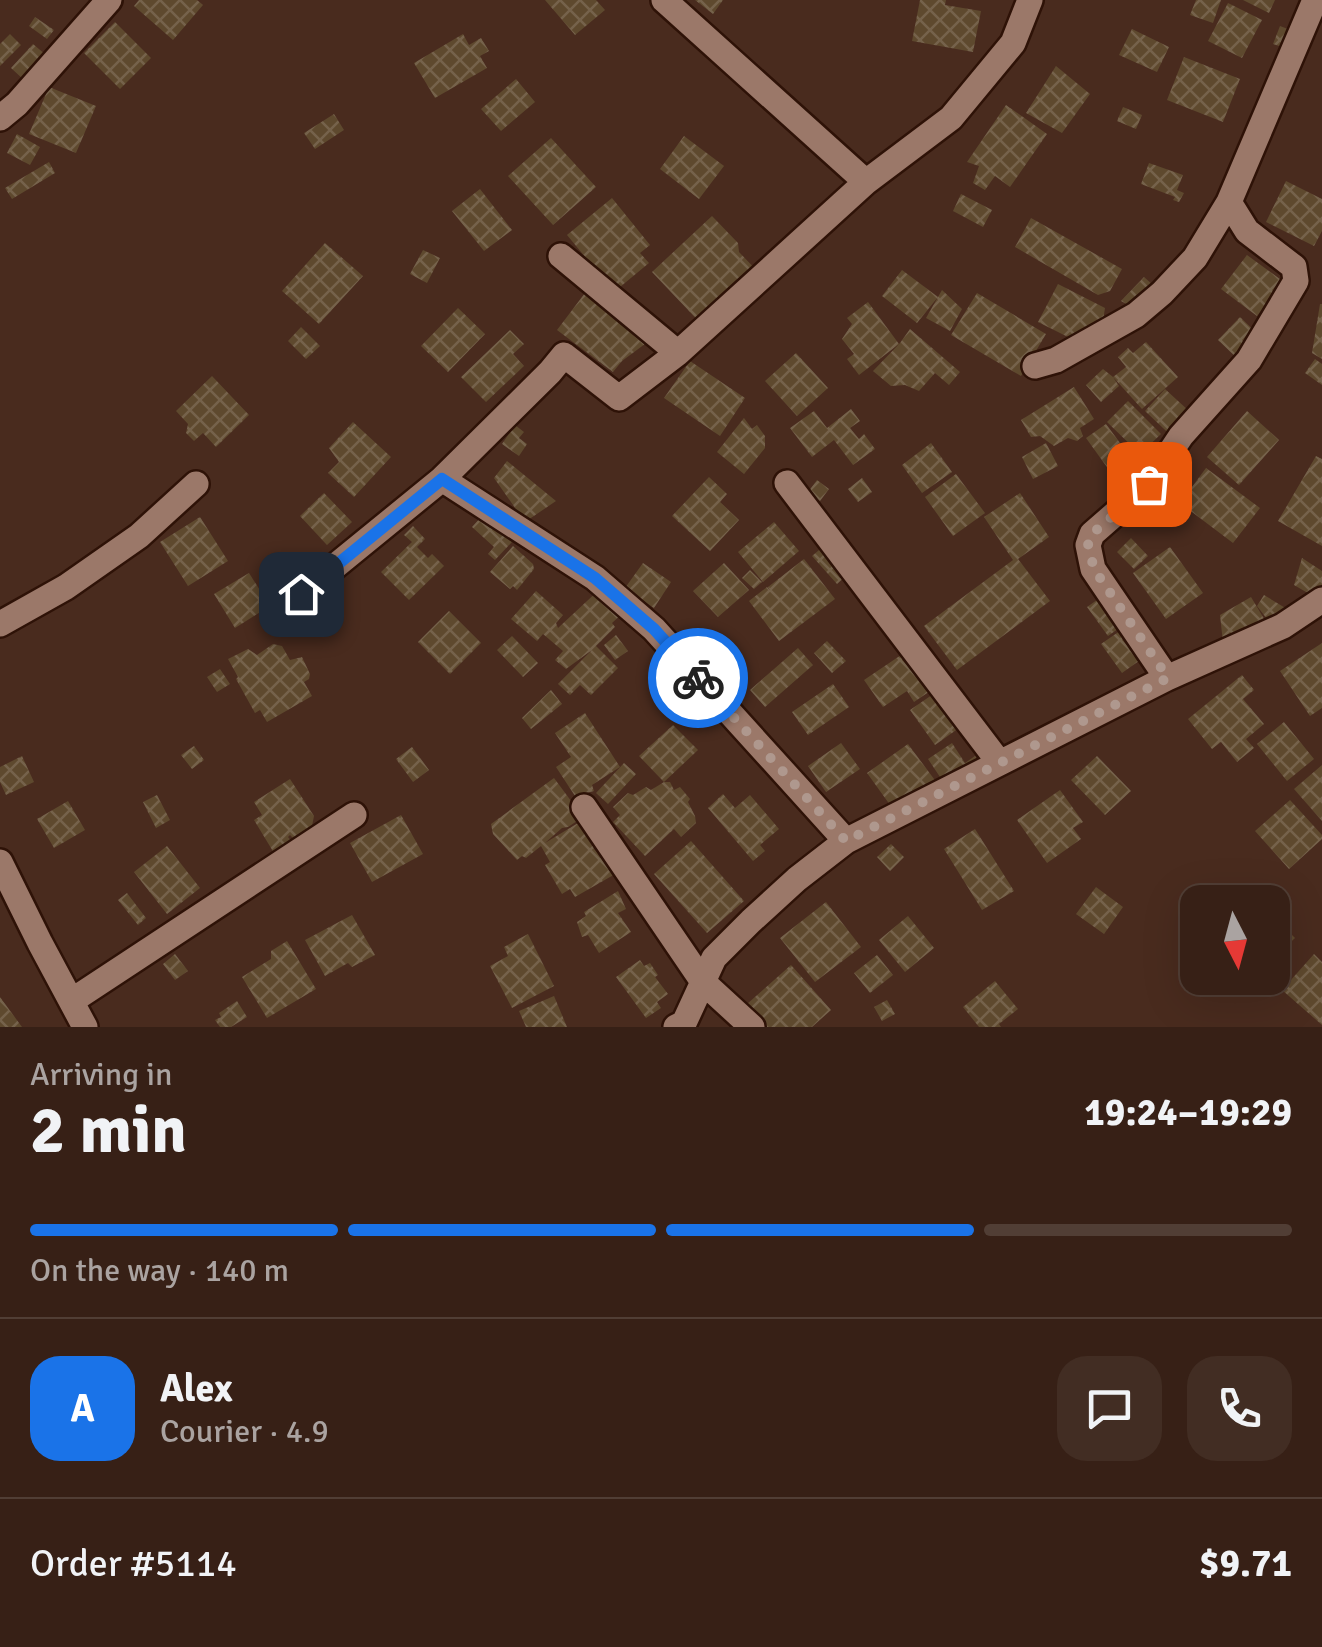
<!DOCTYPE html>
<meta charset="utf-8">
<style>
:root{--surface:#372016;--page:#422d23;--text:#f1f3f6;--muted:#aaa3a1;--line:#513e35;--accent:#1a73e8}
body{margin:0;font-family:Signika,sans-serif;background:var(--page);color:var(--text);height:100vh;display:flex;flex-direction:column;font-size:38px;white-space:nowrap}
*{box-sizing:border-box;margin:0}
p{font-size:32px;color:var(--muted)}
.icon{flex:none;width:55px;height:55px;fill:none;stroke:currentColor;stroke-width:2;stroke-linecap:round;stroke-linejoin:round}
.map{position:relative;height:1027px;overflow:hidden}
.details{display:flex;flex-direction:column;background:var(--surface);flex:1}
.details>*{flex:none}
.needle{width:65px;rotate:174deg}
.buttons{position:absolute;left:1180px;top:885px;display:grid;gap:20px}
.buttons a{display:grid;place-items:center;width:110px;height:110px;border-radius:20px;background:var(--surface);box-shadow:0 10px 40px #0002,0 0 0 2px var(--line);font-size:50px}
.pin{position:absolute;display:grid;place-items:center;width:85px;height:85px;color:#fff;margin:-42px;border-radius:20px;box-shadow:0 5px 15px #0006}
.courier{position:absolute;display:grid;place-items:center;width:100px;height:100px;margin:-50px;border:8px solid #1a73e8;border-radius:50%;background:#fff;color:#222;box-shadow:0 2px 12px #0007}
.head em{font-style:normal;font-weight:700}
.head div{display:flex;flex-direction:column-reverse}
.head{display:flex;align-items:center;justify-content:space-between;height:170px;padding:0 30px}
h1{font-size:65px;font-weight:700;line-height:75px}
.bar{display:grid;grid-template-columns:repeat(4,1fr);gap:15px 10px;align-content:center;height:120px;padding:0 30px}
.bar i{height:12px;border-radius:8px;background:var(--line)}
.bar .on{background:var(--accent)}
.bar p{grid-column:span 4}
.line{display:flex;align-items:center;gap:25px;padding:0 30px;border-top:2px solid var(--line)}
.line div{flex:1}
.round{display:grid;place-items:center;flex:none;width:105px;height:105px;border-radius:30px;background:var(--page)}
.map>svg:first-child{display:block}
.building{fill:url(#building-cross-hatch)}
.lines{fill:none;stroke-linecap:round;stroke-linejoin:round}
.minor-casing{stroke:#2e1207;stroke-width:30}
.minor{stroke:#9b7869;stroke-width:25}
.done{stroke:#af988e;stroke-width:10;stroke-dasharray:0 18}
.route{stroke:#1a73e8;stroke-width:12}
</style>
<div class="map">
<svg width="1322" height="1027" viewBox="0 0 1322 1027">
<defs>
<pattern id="building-cross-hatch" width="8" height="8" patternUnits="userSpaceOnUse" patternTransform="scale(2.5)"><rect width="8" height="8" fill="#5e492e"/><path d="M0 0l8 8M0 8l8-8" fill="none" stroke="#75624b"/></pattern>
</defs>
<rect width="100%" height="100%" fill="#492b1e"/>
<path class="building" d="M139,0h58l6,5 -30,35 -39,-34z
M545,0h51l9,10 -30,25z
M695,0h28l-10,14z
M920,0h26l-1,5 36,6 -8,41 -61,-11z
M1196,0h25l-8,23 -23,-8z
M1243,0h32l-6,13z
M1228,3l34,17 -20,38 -34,-17z
M35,17l19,13 -7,9 -18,-13z
M115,22l36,36 -31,31 -36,-36z
M1280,26l21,8 -7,17 -21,-7z
M1132,29l37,18 -12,25 -38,-17z
M10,34l11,11 -21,21v-22z
M463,34l6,11 12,-7 8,13 -9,5 7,12 -52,30 -21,-35z
M33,44l13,11 -22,25 -13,-12z
M1184,57l56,22 -17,43 -56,-22z
M1056,66l34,28 -28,39 -36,-20z
M516,79l19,23 -34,29 -20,-22z
M49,87l47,19 -20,47 -47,-19z
M1006,105l41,29 -37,53 -15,-11 -10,14 -12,-7 6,-17 -12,-4z
M1123,107l19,8 -6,14 -19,-8z
M334,114l10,16 -29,19 -11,-16z
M17,134l23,13 -10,18 -23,-12z
M684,136l40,30 -25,33 -39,-30z
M551,138l45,49 -43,38 -45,-49z
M49,162l6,11 -43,26 -7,-11z
M1149,163l34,12 -6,15 7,3 -5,9 -6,-2 2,-3 -34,-13z
M1286,181l36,18v32l-8,15 -48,-24z
M480,189l32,41 -28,21 -32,-40z
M961,194l31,16 -9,17 -30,-16z
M612,198l38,47 -10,8 9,10 -35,29 -47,-57z
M712,216l26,27 1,9 23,24 -56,53 -54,-57z
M1031,218l91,51 -12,22 -12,4 -83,-48z
M325,243l38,33 -44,48 -37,-33z
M423,250l17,8 -13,25 -17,-9z
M1247,255l37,27 -27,34 -36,-27z
M902,270l36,27 -21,26 -35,-27z
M1144,277l18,16 -32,13 -9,-5z
M1058,284l47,24 -7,44 -60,-30z
M942,290l20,19 -12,22 -24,-13z
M585,293l64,48 -27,20 -9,11 -56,-42z
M977,293l69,41 -25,42 -70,-41z
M868,302l31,42 -40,31 -12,-16 7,-5 -12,-15 10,-15 -5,-6z
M1320,304h2v55l-10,-6z
M458,308l27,26 -37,38 -27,-26z
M1240,317l31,30 -31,14 -22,-21z
M301,327l19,19 -14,13 -18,-18z
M910,329l50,43 -11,13 -14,-12 -16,18 -14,-6 -14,1 -18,-15 27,-28z
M510,330l14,14 -11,10 11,12 -38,36 -25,-25z
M1146,342l32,35 -36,32 -29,-32 13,-10 -8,-10 10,-9 5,5z
M796,353l32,35 -31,28 -32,-35z
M1315,359l7,5v21l-17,-12z
M690,361l55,37 -25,38 -56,-38z
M1103,369l10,8 6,9 -18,16 -15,-17z
M212,376l37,39 -33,32 -13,-14 -9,8 -8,-8 2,-9 -12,-13z
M1074,387l20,32 -14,9 3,8 -6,5 -9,-3 -14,8 -14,-10 -9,1 -10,-17z
M1165,389l37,34 -21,22 -36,-34z
M1128,401l33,33 -21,20 -33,-32z
M851,409l9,12 -10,7 9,11 5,-5 11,15 -22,16 -19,-25 -22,17 -22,-29 24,-17 13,17z
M1247,411l32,29 -40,45 -32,-28z
M744,418l8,11 5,-4 8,11v12l-21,26 -27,-22z
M353,422l38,35 -37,40 -26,-24 11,-11 -10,-14z
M1106,424l23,31 -20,15 -23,-32z
M515,425l9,7 -5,6 8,6 -8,12 -17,-12z
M931,443l21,29 -30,21 -20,-28z
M1046,443l12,23 -25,13 -11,-22z
M1316,456l6,3v87l-44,-25z
M507,461l49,40 -31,21 -31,-44z
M1206,468l54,40 -27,35 -53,-40z
M956,474l29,39 -32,23 -28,-39z
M709,477l18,17 -7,8 19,18 -29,31 -38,-35z
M862,478l10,14 -14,10 -10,-13z
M817,480l12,9 -9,12 -12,-9z
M324,493l28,29 -25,23 -27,-29z
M1020,493l29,44 -31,22 32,42 -93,69 -33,-44 89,-66 -29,-43z
M482,516l30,26 -17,18 -7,-6 6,-7 -22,-20z
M200,517l28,44 -40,25 -28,-44z
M774,522l25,29 -36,31 -25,-30z
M413,526l12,13 -8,8 11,11 4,-4 12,12 -35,34 -28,-28 31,-30 -8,-7z
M1131,538l17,18 -14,13 -17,-17z
M825,545l25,27 -13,12 -25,-28z
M513,546l20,18 1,5 -17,21 -4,-4 -3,3 -20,-17z
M1170,547l33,46 -37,26 -33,-46z
M1302,558l20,13v21l-4,7 -24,-14z
M804,559l31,40 -56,42 -30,-40 18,-14 3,3 -2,-3z
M643,563l28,19 -17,26 -29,-20z
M724,563l25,27 -31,27 -25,-26z
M750,570l12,12 -8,7 -12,-11z
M249,573l21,33 -35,22 -21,-34z
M298,575l7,13 -25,14 -7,-13z
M601,588l23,24 -12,11 3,4 -19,19 22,22 -27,27 -11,-10 -10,10 -12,-11 34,-34 -26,19 -11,-9 8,-9 -20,-17 -6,7 -26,-22 25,-28 27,24 -7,8 2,5z
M1104,595l21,29 -17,12 -21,-29z
M1264,595l23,14 -10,16 -10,-6 -10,-13z
M1251,597l18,30 -45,25 -4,-37z
M449,611l32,32 -31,31 -32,-32z
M1130,624l20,29 -28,20 -21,-29z
M616,635l12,16 -13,9 -11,-15z
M512,636l26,27 -15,14 -26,-27z
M827,641l19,20 -14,12 -18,-20z
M1322,643v65l-12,8 -30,-45z
M273,644l9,2 8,14 12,-3 8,17 -1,5 -5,3 8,14 -45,26 -7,-12 -5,3 -19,-34 2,-2 -10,-18 20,-10 9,6z
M798,648l15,17 -48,42 -15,-17z
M904,653l35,32 -25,17 -7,-11 -24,16 -19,-27z
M220,669l10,15 -13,8 -10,-15z
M1242,675l12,15 -11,9 21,25 -18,15 8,9 -17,14 -16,-20 -9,7 -24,-30z
M833,684l16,23 -41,28 -16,-23z
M945,686l24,35 -34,24 -25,-35z
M551,690l11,14 -31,25 -9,-11z
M585,713l35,54 -28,18 2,6 -19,5 -19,-29 15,-10 -16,-24z
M1284,722l30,37 -27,22 -30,-37z
M673,725l25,25 -34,32 -25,-26z
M841,743l19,26 -34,23 -18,-26z
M952,743l13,20 10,-7 7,11 -34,22 -20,-30z
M908,744l32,43 -42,29 -31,-43z
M194,746l10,14 -12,9 -11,-14z
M412,747l17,23 -16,12 -17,-23z
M22,756l12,26 -28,13 -6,-13v-15z
M1097,756l34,35 -26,24 -34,-35z
M624,763l12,11 -28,30 -12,-11z
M1322,765v56l-28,-32z
M554,778l29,39 -15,10 -6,1 -17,15 38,-23 9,14 -3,4 6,12 6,-4 16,27 -42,24 -5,-8 -8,5 -17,-29 5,-3 -9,-16 -15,12 -4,-2 -5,4 -24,-26 -2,-10z
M290,779l24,37 -2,10 -19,12 -3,-3 -2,2 4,5 -18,11 -20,-33 8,-5 -8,-13z
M664,782h6l4,8 6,-3 10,12 -2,3 7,14 1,7 -15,14 -7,-8 -29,27 -32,-34 7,-7 -7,-8 15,-14 5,2 13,-8 5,3z
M1060,790l23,32 -10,6 8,11 -34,24 -30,-43z
M723,794l12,14 15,-13 29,34 -19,16 5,6 -12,10 -45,-53z
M157,795l13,25 -14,8 -13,-26z
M1290,800l32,35v4l-33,30 -34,-38z
M68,801l17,29 -31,18 -17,-29z
M401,815l22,39 -51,28 -22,-39z
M975,829l39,62 -32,19 -38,-61z
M691,841l53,60 -37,32 -53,-59z
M891,844l13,13 -14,14 -13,-14z
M167,846l33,42 -33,26 -33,-42z
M1096,887l27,20 -19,27 -28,-20z
M618,891l8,18 -8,4 13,19 -32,21 -11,-18 -6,2 -5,-15 9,-6 -2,-4z
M127,893l19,25 -8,7 -20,-25z
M826,902l35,45 -46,35 -35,-44z
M352,915l23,40 -23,12 -4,-4 -23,13 -20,-36z
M1272,915l23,23 -23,22z
M908,916l26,32 -29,24 -26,-32z
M528,934l26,52 -42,22 -22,-42 18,-10 -4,-9z
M287,941l29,48 -49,29 -25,-41 29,-18v-8z
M175,954l13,17 -13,9 -12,-16z
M1314,954l8,8v63l-40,-35z
M877,955l16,20 -23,18 -16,-20z
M640,960l4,6 6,-3 8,12 -3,2 13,17 -11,8 4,6 -15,10 -30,-41z
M791,965l40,45 -19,17h-45l-20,-23z
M995,981l23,28 -19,15 2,3h-22l-16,-20z
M554,996l13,31h-41l-7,-16z
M0,997l22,30h-22z
M887,1000l8,14 -13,7 -8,-14z
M237,1001l10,16 -16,10h-11l-5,-7 6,-3 -2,-4z"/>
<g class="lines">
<defs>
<path id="minor" d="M664,0l202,182
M0,118l17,-14 92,-104
M561,256l117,97
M1035,366l21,-6 80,-45 26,-22 33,-35 34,-56
M442,479l153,99 59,51 192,212
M787,483l212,279
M301,594l141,-115 108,-107 14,-17 55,43 59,-45 188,-171 85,-64 62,-75 17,-43
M0,624l66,-37 73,-51 57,-52
M1167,678l-74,-109 -5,-24 4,-11 57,-50 32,-48 68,-76 47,-79 -2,-14 -47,-36 -18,-29 86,-202
M584,807l119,175 49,45
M0,862l40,81 45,84
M73,1000l281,-185
M676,1027l8,-4 30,-65 37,-37 46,-42 49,-38 321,-163 116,-52 39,-26"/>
</defs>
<use href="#minor" class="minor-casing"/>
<use href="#minor" class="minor"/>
</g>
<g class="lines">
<path class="done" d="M698,678l148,163 322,-163 -74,-109 -6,-24 4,-11 57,-50"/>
<path class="route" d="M301,594l141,-115 153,99 59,51 44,49"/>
</g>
</svg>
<div class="buttons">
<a><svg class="needle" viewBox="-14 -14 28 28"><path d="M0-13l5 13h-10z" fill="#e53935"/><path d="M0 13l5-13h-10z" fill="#aaa3a1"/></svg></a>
</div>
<div class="pin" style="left:1149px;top:484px;background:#ea580c"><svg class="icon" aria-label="bag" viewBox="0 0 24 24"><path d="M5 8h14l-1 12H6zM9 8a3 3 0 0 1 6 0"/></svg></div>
<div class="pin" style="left:301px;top:594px;background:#1f2937"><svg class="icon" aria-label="home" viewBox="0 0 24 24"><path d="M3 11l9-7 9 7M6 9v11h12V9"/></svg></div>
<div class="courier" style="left:698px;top:678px"><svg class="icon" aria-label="bike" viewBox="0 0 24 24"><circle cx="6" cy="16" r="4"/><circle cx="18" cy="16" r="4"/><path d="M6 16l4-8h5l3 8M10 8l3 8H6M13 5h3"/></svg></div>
</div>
<section class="details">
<div class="head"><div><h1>2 min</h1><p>Arriving in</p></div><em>19:24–19:29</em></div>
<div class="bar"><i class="on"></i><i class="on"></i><i class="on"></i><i></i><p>On the way · 140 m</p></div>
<div class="line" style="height:180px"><b class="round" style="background:var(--accent);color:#fff">A</b><div><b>Alex</b><p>Courier · 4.9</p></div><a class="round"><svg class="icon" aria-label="chat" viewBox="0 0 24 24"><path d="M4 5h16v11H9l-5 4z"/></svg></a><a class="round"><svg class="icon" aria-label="phone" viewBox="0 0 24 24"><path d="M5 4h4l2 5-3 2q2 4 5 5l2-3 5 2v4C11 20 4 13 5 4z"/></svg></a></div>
<div class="line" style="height:130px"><div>Order #5114</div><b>$9.71</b></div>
</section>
